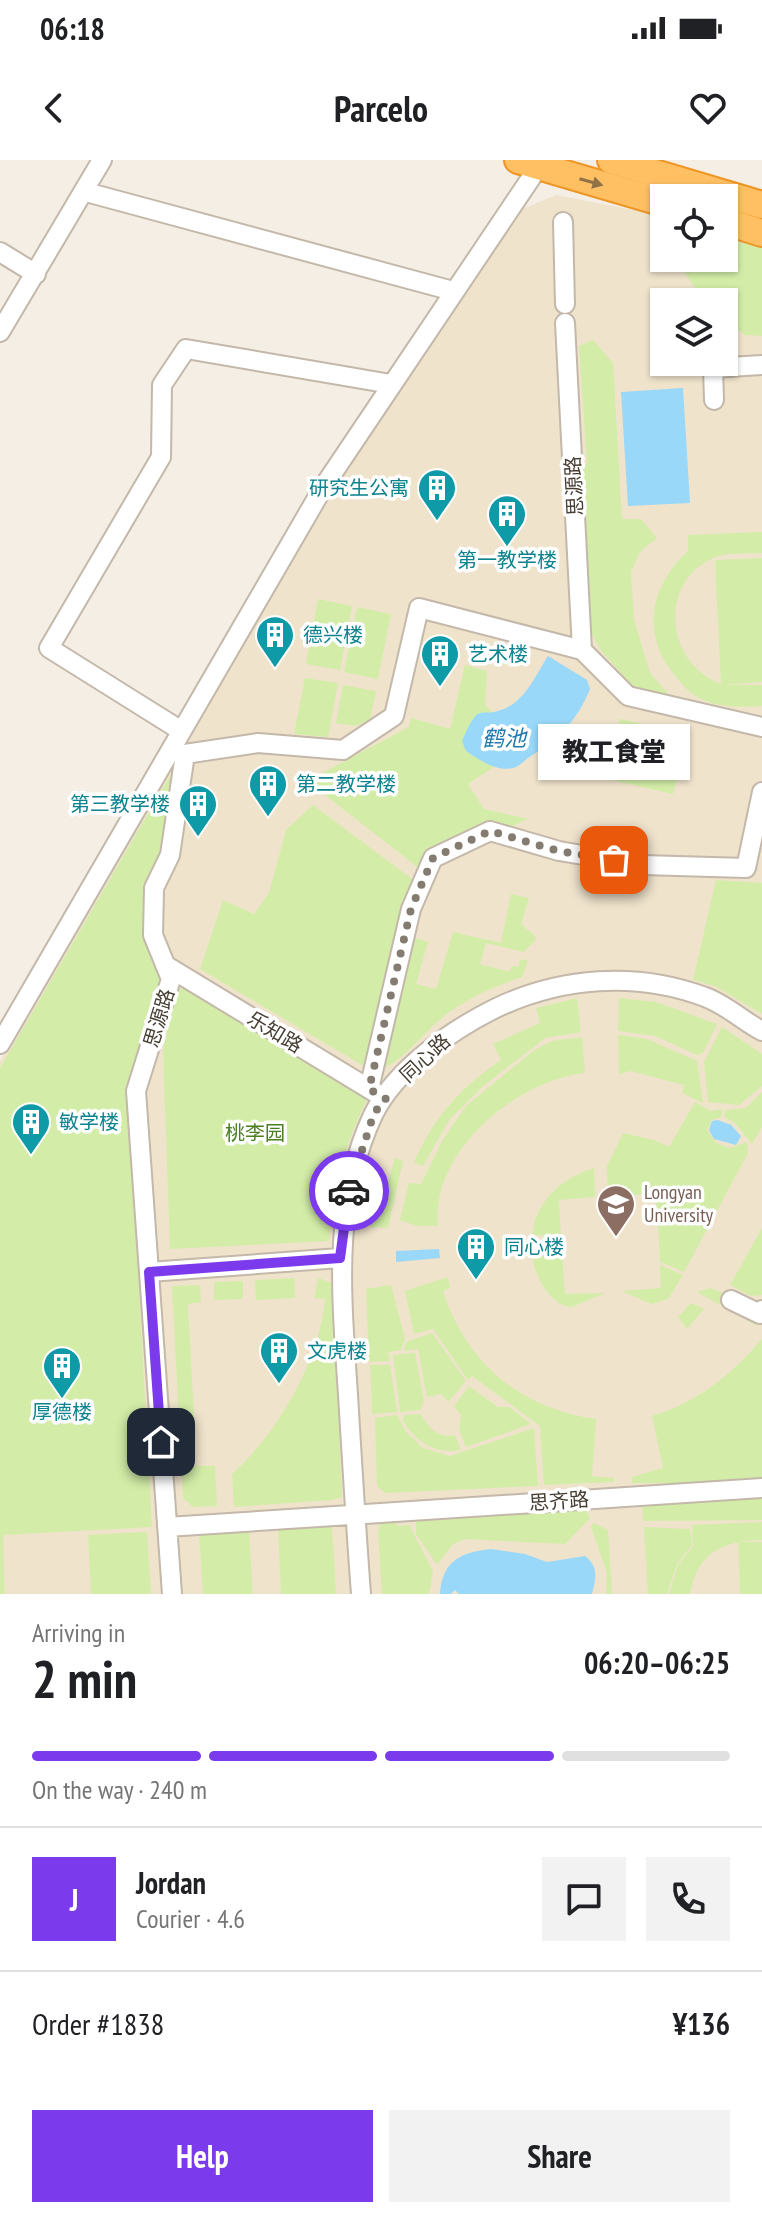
<!DOCTYPE html>
<meta charset="utf-8">
<style>
:root{--surface:#fff;--page:#f2f2f2;--text:#202124;--muted:#757577;--line:#e0e0e0;--accent:#7c3aed}
body{margin:0;font-family:"PT Sans Narrow","Noto Sans SC",sans-serif;background:var(--page);color:var(--text);height:100vh;display:flex;flex-direction:column;font-size:30px;white-space:nowrap}
*{box-sizing:border-box;margin:0}
p{font-size:26px;color:var(--muted)}
.icon{flex:none;width:44px;height:44px;fill:none;stroke:currentColor;stroke-width:2;stroke-linecap:round;stroke-linejoin:round}
.map{position:relative;height:1434px;overflow:hidden}
.side{display:flex;flex-direction:column;background:var(--surface);flex:1}
.side>*{flex:none}
.controls{position:absolute;left:650px;top:24px;display:grid;gap:16px}
.controls a{display:grid;place-items:center;width:88px;height:88px;border-radius:0px;background:var(--surface);box-shadow:0 2px 6px #0004;font-size:40px}
.pin{position:absolute;display:grid;place-items:center;width:68px;height:68px;color:#fff;margin:-34px;border-radius:16px;box-shadow:0 4px 12px #0006}
.courier{position:absolute;display:grid;place-items:center;width:80px;height:80px;margin:-40px;border:6px solid #7c3aed;border-radius:50%;background:#fff;color:#222;box-shadow:0 2px 10px #0007}
.bubble{position:absolute;height:56px;border-radius:0px;background:var(--surface);box-shadow:0 2px 6px #0004;font-size:26px;font-weight:800;line-height:56px;text-align:center}
.head em{font-style:normal;font-weight:800}
.head div{display:flex;flex-direction:column-reverse}
.head{display:flex;align-items:center;justify-content:space-between;height:136px;padding:0 32px}
h1{font-size:52px;font-weight:800;line-height:60px}
.bar{display:grid;grid-template-columns:repeat(4,1fr);gap:12px 8px;align-content:center;height:96px;padding:0 32px}
.bar i{height:10px;border-radius:6px;background:var(--line)}
.bar .current{background:var(--accent)}
.bar p{grid-column:span 4}
.line{display:flex;align-items:center;gap:20px;padding:0 32px;border-top:2px solid var(--line)}
.line div{flex:1}
.round{display:grid;place-items:center;flex:none;width:84px;height:84px;border-radius:0px;background:var(--page)}
.action{display:flex;gap:16px;margin-top:auto;padding:16px 32px}
.action a{flex:1;height:92px;border-radius:0px;background:var(--accent);color:#fff;font-size:32px;font-weight:800;line-height:92px;text-align:center}
.action a+a{background:var(--page);color:var(--text)}
.status{display:flex;justify-content:space-between;align-items:center;height:56px;padding:0 40px;background:var(--surface);direction:ltr}
.status svg{height:22px;fill:currentColor}
header{display:flex;justify-content:space-between;align-items:center;height:104px;padding:0 32px;background:var(--surface);font-size:36px;font-weight:800}
.map>svg:first-child{display:block}
.education{fill:#efe3cc;fill-rule:evenodd}
.green{fill:#d3eda8}
.water{fill:#99d8f8}
.lines{fill:none;stroke-linecap:round;stroke-linejoin:round}
.minor-casing{stroke:#c3b8a9;stroke-width:22}
.highway-casing{stroke:#ee9524;stroke-width:30}
.minor{stroke:#fff;stroke-width:18}
.highway{stroke:#ffc064;stroke-width:26}
.oneway{fill:#917247}
.done{stroke:#847c71;stroke-width:8;stroke-dasharray:0 14.4}
.route{stroke:#7c3aed;stroke-width:10}
.labels{text-anchor:middle;dominant-baseline:central;stroke-width:7;stroke-linejoin:round;paint-order:stroke}
.street-label{font-size:20px;fill:#473e33;stroke:#fff}
.culture-label{font-size:20px;fill:#0d838f;stroke:#fff;text-anchor:start}
.park-label{font-size:20px;fill:#4b7f20;stroke:#fff}
.education-label{font-size:20px;fill:#785e54;stroke:#fff;text-anchor:start}
.water-label{font-size:22px;font-style:italic;fill:#1f7bad;stroke:#fff}
</style>
<div class="status"><b>06:18</b><svg viewBox="0 0 49 12"><path d="M0 12V9h3v3zM5 12V6h3v6zM10 12V3h3v9zM15 12V0h3v12zM26 1h20v11H26zM47 4h2v5h-2z"/></svg></div>
<header><svg class="icon" aria-label="back" viewBox="0 0 24 24"><path d="M15 5l-7 7 7 7"/></svg>Parcelo<svg class="icon" aria-label="heart" viewBox="0 0 24 24"><path d="M12 20l-8-8c-3-5 5-10 8-4 3-6 11-1 8 4z"/></svg></header>
<div class="map">
<svg width="762" height="1434" viewBox="0 0 762 1434">
<rect width="100%" height="100%" fill="#f4eee4"/>
<path class="education" d="M556,35l108,21v42h60v-23l38,12v1347h-762v-533l186,-324 195,-323 127,-199zM664,142h60v60h-60z"/>
<path class="green" d="M724,77l38,11v88l-17,-1 -21,-15v-18h-24c-5,-20 -18,-29 -23,-44h47z
M593,180l20,23 9,156h19l16,19 -17,14 -9,20 3,48 16,53 20,23 -37,-10 -31,-34 -13,-23 -8,-164 6,-1 -8,-118z
M762,372v21c-15,1 -36,-1 -49,5 -56,26 -47,106 8,126l-6,-124 47,-2v124l-39,3h39v21c-19,1 -38,2 -56,-5 -14,-5 -24,-16 -33,-28 -33,-41 -21,-90 15,-122v-16z
M318,439l34,7 -12,64 -34,-6z
M357,447l34,7 -13,65 -34,-7z
M465,505l22,6 -2,34 40,41 -57,38 16,25 44,10 -20,9 -19,-6 -62,29 -7,18 -113,-88 102,-54 2,-9 39,11z
M305,518l33,5 -10,54 -34,-3z
M343,525l33,6 -6,29 -15,6 -19,-3z
M620,559l66,15 -13,60 -66,-15z
M177,604l-12,89 -21,84 17,44 -33,108 24,438 -149,8 2,59h-5v-526z
M313,645l103,77 -49,186 -167,-99 23,-69 31,14 15,-21 17,-63z
M716,720l46,3v131l-47,-28 -22,-6z
M511,734l18,4 -8,26 16,14 -13,14 -38,-9 -6,21 30,8 2,-6 6,1 3,-8 7,2 -6,16c-26,9 -52,20 -74,36 -19,13 -47,51 -66,55l28,-132 18,6 -12,42 20,5 17,-57 48,11z
M182,828h8l162,97 15,14c-23,47 -34,89 -38,142l-159,8 -7,-198 13,-60z
M577,838l4,34 -36,6 -63,49 -33,33 -26,46 -9,-3c18,-44 48,-77 87,-103l-8,-16 47,-21 -4,-15z
M619,838l37,4 61,22 -14,29 -6,2 -42,-19 -37,-5z
M722,867l40,27v32l-23,19 -31,-3 -4,-40z
M618,875l29,4 50,22 6,42 -21,-10 2,-8 -54,-14 -11,3z
M582,877l3,36c-67,7 -155,78 -147,153h-21l-17,-6 9,-37 12,1 21,-43 24,-35 67,-55 19,-10z
M762,932v35l-10,17 -17,-21 -11,-6 1,-7 21,-2z
M695,942l15,9 12,-2 -1,8 -9,3 -5,10 9,13 14,5 17,-6 1,11 -64,119 -24,-10 -4,-68 -48,2 -1,-30 16,-33 31,7 15,7z
M395,998l8,3 -15,67 -25,-2 6,-38 16,4z
M594,1008l1,29 -36,3 2,36 -28,-1c1,-33 30,-58 61,-67z
M762,1068v67l-11,1 -21,-11z
M562,1095l3,39 40,-1 -33,14c-21,-1 -34,-27 -39,-45l3,-6z
M660,1105l23,10 -15,24 -17,5 -29,-13 39,-3z
M448,1117l2,11 -7,3c23,72 78,118 153,128l-4,57 22,2v4l-70,3 -4,-59 -68,-50 -4,4 -35,-51 -19,5 -9,-43z
M294,1118l1,20 -39,2 -1,-20z
M318,1118l14,5 10,214 -10,3 -98,7 -2,-33c45,-40 88,-114 93,-175l-11,-1z
M243,1121v18l-29,1v-18z
M200,1125l1,17 -13,2 7,131 -7,1 1,30h26l2,40 -24,1 -10,-9 -11,-212z
M391,1125l14,54 -4,11 -13,2 2,9 -21,1 -3,-73z
M710,1128l16,6 36,24 -5,8 -60,-34z
M691,1143l13,6 -17,20 -9,-12z
M432,1173l34,48 -17,20 -9,-7 -13,3 -9,-48 -14,2 2,-9z
M762,1179v144h-130v-6l31,-9 -11,-52c46,-14 79,-41 110,-77z
M415,1193l9,48 -4,9 -20,2 -7,-57z
M370,1205h20l7,47 -25,2z
M469,1226l29,21h11l22,17 -65,23 -7,-17 2,-15 -7,-9z
M421,1254c8,14 17,25 34,21l6,15c-25,5 -47,-9 -59,-31l3,-4z
M397,1255l9,17 17,16 27,8 84,-28 4,58 -153,7 -8,-7 -2,-68z
M762,1338v22l-119,1 -1,-18z
M584,1346l6,12 -25,26 -100,-5 -12,5 -16,21 -21,-31v-20z
M395,1356l2,10 12,-1 24,46 -4,23h-47l-4,-61 2,-9z
M762,1362v18c-39,1 -65,12 -72,54h-21l9,-29 15,-19 -1,-21z
M594,1363l14,7 4,64h-6l1,-21 -16,-46z
M332,1365l4,69h-55l-3,-66z
M644,1367l46,2 2,16 -15,19 -10,30h-19z
M249,1371l4,63h-50l-4,-60z
M147,1372l4,62h-60l-3,-59z
M738,1382h24v52h-22z"/>
<path class="water" d="M683,228l7,115 -62,3 -7,-114z
M548,496l39,24 3,9c-14,34 -32,50 -62,69 -4,3 -10,9 -15,10 -16,4 -34,-8 -47,-17l-4,-10c19,-45 17,-19 46,-34 19,-10 29,-34 40,-51z
M718,960l13,5 10,11 -5,9 -22,-6 -5,-9 3,-9z
M439,1089l1,9 -44,4v-11z
M491,1389l34,5 22,8 38,-6c14,11 11,22 7,38h-133l-4,-4 -4,4h-11c2,-33 21,-42 51,-45z"/>
<g class="lines">
<defs>
<path id="minor" d="M86,32l367,99
M563,62l2,82
M0,92l36,22
M565,163l17,327 46,46 134,31
M0,172l102,-172
M714,240l-1,-32 49,-3
M180,570l-131,-82 112,-191 1,-72 24,-36 205,35
M165,805l211,128
M0,884l324,-558 215,-320
M369,929l42,-180 22,-51 57,-27 69,20 83,14 104,3 16,-76
M149,1112l191,-14
M731,1140l29,14 2,-4
M167,1367l595,-39
M172,1434l-36,-503 35,-112 -18,-44 1,-47 16,-33 15,-101 73,-11 85,7 51,-34 25,-108 163,42
M361,1434c-5,-66 -9,-133 -13,-199 -6,-95 -17,-190 25,-280 22,-45 77,-84 121,-106 66,-32 142,-38 211,-12 20,7 38,24 57,34"/>
<path id="highway" d="M518,0l146,43
M611,0l151,45
M724,61l38,12"/>
</defs>
<use href="#minor" class="minor-casing"/>
<use href="#highway" class="highway-casing"/>
<use href="#minor" class="minor"/>
<use href="#highway" class="highway"/>
</g>
<defs><path id="oneway-solid" d="M-6-.8H1V-3.2L6.5 0L1 3.2V.8H-6Z" transform="scale(2)"/></defs>
<use class="oneway" href="#oneway-solid" transform="translate(591 22) rotate(16)"/>
<g class="lines">
<path class="done" d="M349,1031l25,-78 12,-14 -17,-10 42,-180 22,-51 57,-27 69,20 55,9"/>
<path class="route" d="M161,1282l-12,-170 191,-14 9,-67"/>
</g>
<defs>
<symbol id="building-pin" viewBox="-11 -11 22 30"><path d="M0 17L-7.5 6A9.5 9.5 0 1 1 7.5 6Z" fill="#0f9aa8" stroke="#fff"/><path d="M-4-6H4V6H1V3H-1V6H-4ZM-2.5-4.3h1.7v1.8h-1.7ZM.8-4.3h1.7v1.8H.8ZM-2.5-1h1.7V.8h-1.7ZM.8-1h1.7V.8H.8Z" fill="#fff"/></symbol>
<symbol id="university-pin" viewBox="-11 -11 22 30"><path d="M0 17L-7.5 6A9.5 9.5 0 1 1 7.5 6Z" fill="#8d6e63" stroke="#fff"/><path d="M0-5L7-2L0 1L-7-2ZM-4 1L0 2.5L4 1V4Q0 6-4 4Z" fill="#fff"/></symbol>
</defs>
<g fill-rule="evenodd">
<use href="#building-pin" x="415" y="306" width="44" height="60"/>
<use href="#building-pin" x="485" y="332" width="44" height="60"/>
<use href="#building-pin" x="253" y="453" width="44" height="60"/>
<use href="#building-pin" x="418" y="472" width="44" height="60"/>
<use href="#building-pin" x="246" y="602" width="44" height="60"/>
<use href="#building-pin" x="176" y="622" width="44" height="60"/>
<use href="#building-pin" x="9" y="940" width="44" height="60"/>
<use href="#university-pin" x="594" y="1022" width="44" height="60"/>
<use href="#building-pin" x="454" y="1065" width="44" height="60"/>
<use href="#building-pin" x="257" y="1169" width="44" height="60"/>
<use href="#building-pin" x="40" y="1184" width="44" height="60"/>
</g>
<g class="labels">
<g class="street-label">
<text transform="translate(574 326) rotate(-93)">思源路</text>
<text transform="translate(159 858) rotate(-73)">思源路</text>
<text transform="translate(275 872) rotate(31)">乐知路</text>
<text transform="translate(425 898) rotate(-43)">同心路</text>
<text transform="translate(559 1341) rotate(-4)">思齐路</text>
</g>
<g class="culture-label">
<text x="409" y="328" text-anchor="end">研究生公寓</text>
<text x="507" y="400" text-anchor="middle">第一教学楼</text>
<text x="303" y="475">德兴楼</text>
<text x="468" y="494">艺术楼</text>
<text x="296" y="624">第二教学楼</text>
<text x="170" y="644" text-anchor="end">第三教学楼</text>
<text x="59" y="962">敏学楼</text>
<text x="504" y="1087">同心楼</text>
<text x="307" y="1191">文虎楼</text>
<text x="62" y="1252" text-anchor="middle">厚德楼</text>
</g>
<g class="park-label">
<text x="255" y="973">桃李园</text>
</g>
<g class="education-label">
<text x="644" y="1032">Longyan<tspan x="644" dy="23">University</tspan></text>
</g>
<g class="water-label">
<text x="504" y="578">鹤池</text>
</g>
</g>
</svg>
<div class="controls">
<a><svg class="icon" aria-label="locate" viewBox="0 0 24 24"><circle cx="12" cy="12" r="6"/><path d="M12 2v4M12 18v4M2 12h4M18 12h4"/></svg></a>
<a><svg class="icon" aria-label="layers" viewBox="0 0 24 24"><path d="M12 4l9 5-9 5-9-5zM3 14l9 5 9-5"/></svg></a>
</div>
<div class="pin" style="left:614px;top:700px;background:#ea580c"><svg class="icon" aria-label="bag" viewBox="0 0 24 24"><path d="M5 8h14l-1 12H6zM9 8a3 3 0 0 1 6 0"/></svg></div>
<div class="pin" style="left:161px;top:1282px;background:#1f2937"><svg class="icon" aria-label="home" viewBox="0 0 24 24"><path d="M3 11l9-7 9 7M6 9v11h12V9"/></svg></div>
<div class="courier" style="left:349px;top:1031px"><svg class="icon" aria-label="car" viewBox="0 0 24 24"><path d="M5 17H2v-5l4-1 3-4h7l3 4 3 1v5h-3M9 17h6M6 11h13"/><circle cx="7" cy="17" r="2"/><circle cx="17" cy="17" r="2"/></svg></div>
<div class="bubble" style="left:538px;top:564px;width:152px">教工食堂</div>
</div>
<section class="side">
<div class="head"><div><h1>2 min</h1><p>Arriving in</p></div><em>06:20–06:25</em></div>
<div class="bar"><i class="current"></i><i class="current"></i><i class="current"></i><i></i><p>On the way · 240 m</p></div>
<div class="line" style="height:144px"><b class="round" style="background:var(--accent);color:#fff">J</b><div><b>Jordan</b><p>Courier · 4.6</p></div><a class="round"><svg class="icon" aria-label="chat" viewBox="0 0 24 24"><path d="M4 5h16v11H9l-5 4z"/></svg></a><a class="round"><svg class="icon" aria-label="phone" viewBox="0 0 24 24"><path d="M5 4h4l2 5-3 2q2 4 5 5l2-3 5 2v4C11 20 4 13 5 4z"/></svg></a></div>
<div class="line" style="height:104px"><div>Order #1838</div><b>¥136</b></div>
<div class="action"><a>Help</a><a>Share</a></div>
</section>
